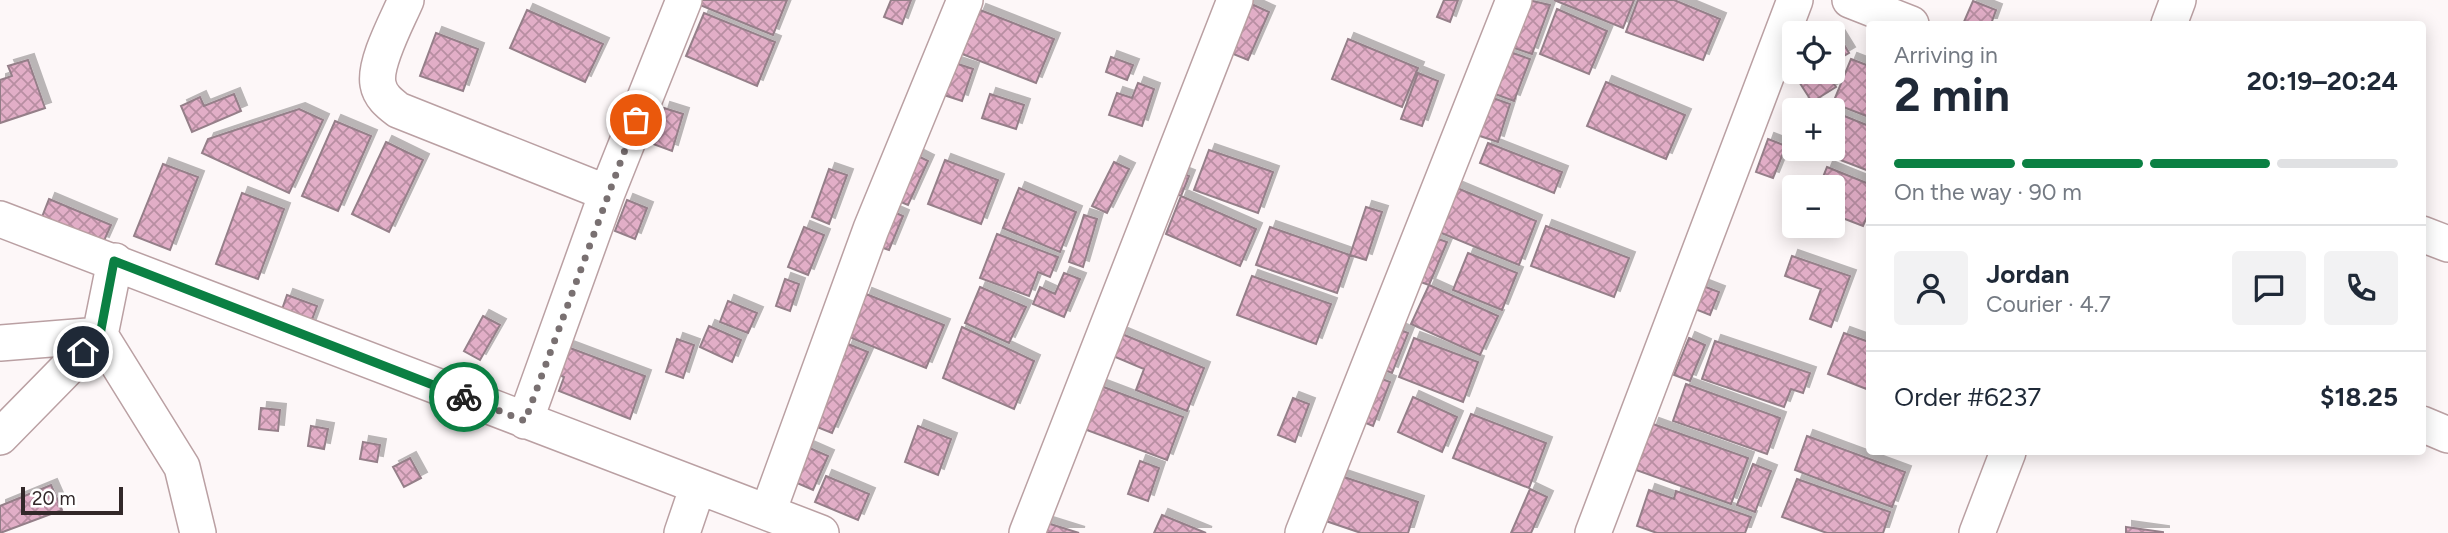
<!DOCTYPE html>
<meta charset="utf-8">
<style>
:root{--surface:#fff;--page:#f2f2f3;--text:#1f2937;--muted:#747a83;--line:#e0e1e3;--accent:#0b8043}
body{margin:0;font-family:Figtree,sans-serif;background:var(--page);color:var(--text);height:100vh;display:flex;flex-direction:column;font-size:26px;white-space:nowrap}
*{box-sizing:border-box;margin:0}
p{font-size:23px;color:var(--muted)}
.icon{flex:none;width:38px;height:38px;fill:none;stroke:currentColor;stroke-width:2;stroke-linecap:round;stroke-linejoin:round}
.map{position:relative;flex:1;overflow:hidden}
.side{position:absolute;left:1866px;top:21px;width:560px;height:434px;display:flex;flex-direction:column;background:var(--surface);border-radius:7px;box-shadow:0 4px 18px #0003}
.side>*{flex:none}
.buttons{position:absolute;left:1782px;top:21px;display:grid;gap:14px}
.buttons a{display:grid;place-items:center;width:63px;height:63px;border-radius:7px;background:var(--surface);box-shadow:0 4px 18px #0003;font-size:35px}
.scale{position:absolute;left:21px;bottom:18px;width:102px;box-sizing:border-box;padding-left:7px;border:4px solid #322829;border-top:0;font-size:19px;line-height:24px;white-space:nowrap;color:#322829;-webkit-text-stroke:5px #fff;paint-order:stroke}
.pin{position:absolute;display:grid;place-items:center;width:60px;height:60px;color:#fff;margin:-30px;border:4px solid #fff;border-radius:50%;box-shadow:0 2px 7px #0007}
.courier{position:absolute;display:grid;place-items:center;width:70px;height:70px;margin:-35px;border:5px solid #0b8043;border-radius:50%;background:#fff;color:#222;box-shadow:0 2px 9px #0007}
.headline em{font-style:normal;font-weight:700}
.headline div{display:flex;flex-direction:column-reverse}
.headline{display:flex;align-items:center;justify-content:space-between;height:119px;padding:0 28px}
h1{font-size:46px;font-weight:700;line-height:52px}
.bar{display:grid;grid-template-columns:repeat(4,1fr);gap:10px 7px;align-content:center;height:84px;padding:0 28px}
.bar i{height:9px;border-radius:5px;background:var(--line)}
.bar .selected{background:var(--accent)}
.bar p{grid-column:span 4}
.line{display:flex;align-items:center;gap:18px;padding:0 28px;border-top:2px solid var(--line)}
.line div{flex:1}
.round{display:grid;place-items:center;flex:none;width:74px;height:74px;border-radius:7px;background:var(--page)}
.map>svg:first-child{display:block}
.building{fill:url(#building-cross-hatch);stroke:#957f89;stroke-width:2;filter:url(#shadow)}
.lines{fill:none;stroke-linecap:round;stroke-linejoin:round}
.minor-casing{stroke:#baa0a3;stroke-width:38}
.minor{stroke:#fff;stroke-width:35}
.done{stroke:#797071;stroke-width:7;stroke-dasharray:0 12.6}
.route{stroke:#0b8043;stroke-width:9}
</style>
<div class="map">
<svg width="2448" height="533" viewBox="0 0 2448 533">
<defs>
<pattern id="building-cross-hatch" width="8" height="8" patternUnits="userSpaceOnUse" patternTransform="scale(1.75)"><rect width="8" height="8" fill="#e2aec7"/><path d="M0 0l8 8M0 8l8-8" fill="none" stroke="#b88ea2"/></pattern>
<filter id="shadow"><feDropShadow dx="6" dy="-6" stdDeviation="0" flood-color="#0004"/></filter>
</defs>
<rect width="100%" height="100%" fill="#fdf7f8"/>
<path class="building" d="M702,0h85l-14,35 -73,-30z
M891,0h20l-9,24 -18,-7z
M1444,0h14l-8,22 -13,-5z
M1528,0l22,5 -18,49 -21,-7z
M1554,0h80l-11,28z
M1638,0h36l46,19 -17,41 -77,-28z
M1973,1l23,9 -5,14h-28z
M1247,2l22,10 -21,48 -22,-9z
M1557,9l50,22 -18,43 -49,-20z
M527,10l76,34 -18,38 -75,-34z
M980,10l74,29 -18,44 -74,-29z
M704,13l71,29 -18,44 -71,-30z
M436,33l42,16 -15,42 -43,-15z
M1838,35l11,18 -17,10v-24z
M1348,39l70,29 -16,39 -70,-28z
M1510,52l20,7 -16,42 -19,-7z
M1111,57l22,8 -6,15 -21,-8z
M1851,59l18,7v51l-36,-14z
M28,60l17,48 -45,15v-43l12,-4 -4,-10z
M952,62l21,7 -11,32 -21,-7z
M1794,63v9h32l10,15 -24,15 -23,-36z
M1418,73l20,8 -16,45 -21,-7z
M1606,82l79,33 -19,44 -79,-33z
M1138,83l16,6 -12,37 -33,-11 8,-22 15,5z
M234,94l7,17 -49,21 -11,-26 19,-9 4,9z
M990,94l34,11 -8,24 -34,-11z
M1490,97l20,7 -12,38 -21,-7z
M1804,100l25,10h-29z
M664,108l19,6 -11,37 -19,-7z
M299,109l24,11 -34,73 -87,-40 6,-14z
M1832,111l37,15v45l-57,-22h20z
M335,121l36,15 -33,75 -36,-15z
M1768,139l18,7 -13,32 -17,-6z
M386,142l37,18 -34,72 -37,-18z
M1488,143l74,29 -8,21 -74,-30z
M1209,150l64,22 -15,41 -64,-23z
M912,153l16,8 -20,44 -17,-7z
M945,160l53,20 -17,44 -53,-20z
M1114,162l15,7 -22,44 -15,-7z
M163,164l35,13 -28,73 -36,-14z
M1827,167l42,17v28l-6,14 -31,-12v-27h-13z
M829,169l18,6 -18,49 -17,-7z
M1173,170l16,6 -8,20 -15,-6z
M1019,188l57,24 -16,40 -57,-24z
M1457,188l79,33 -17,44 -80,-33z
M242,193l42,16 -26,70 -42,-15z
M1181,196l75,33 -16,37 -74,-32z
M49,199l62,26 -8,18 -61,-26z
M627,200l20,8 -12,31 -20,-8z
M1366,207l16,5 -16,48 -16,-5z
M889,210l14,6 -14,34 -15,-5z
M1084,215l13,4 -14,48 -14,-5z
M1546,226l83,32 -15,39 -83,-31z
M804,227l20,8 -16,40 -20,-8z
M1270,227l80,28 -13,38 -81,-28z
M997,234l61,23 -8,20 -12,-5 -9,24 -49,-18z
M1424,234l23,8 -18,43 -23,-8z
M1468,253l49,20 -15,37 -49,-20z
M1792,256l58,20 -19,51 -21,-8 11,-30 -36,-13z
M1064,273l16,6 -16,38 -31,-13 7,-17 15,7z
M1252,276l79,28 -15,40 -79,-29z
M785,279l14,5 -9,27 -14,-5z
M1698,284l21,8 -9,23 -20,-8z
M1429,285l69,31 -18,39 -69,-31z
M980,287l46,20 -17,36 -44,-20z
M866,294l78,31 -18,43 -77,-31z
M287,295l30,11 -7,19 -30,-10z
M728,301l29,12 -9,20 -28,-11z
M483,316l17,9 -20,35 -16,-9z
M709,326l32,14 -9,22 -32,-15z
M1391,326l17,7 -16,40 -17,-7z
M962,327l72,34 -20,48 -71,-31z
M1844,333l25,9v48l-41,-16z
M1122,334l82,34 -17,43 -51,-21 8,-21 -31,-13z
M1414,338l64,24 -15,40 -64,-25z
M1689,338l16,7 -15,36 -16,-6z
M677,339l17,6 -11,33 -17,-6z
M1715,341l95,32 -7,20 -12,-4 -7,18 -82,-28z
M554,342l91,34 -15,43 -71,-28 5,-14 -20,-8z
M848,344l20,8 -36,81 -20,-8z
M1369,374l21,8 -17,44 -22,-9z
M1093,383l90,34 -16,43 -91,-34z
M1686,384l94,34 -13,36 -94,-33z
M1413,397l44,20 -15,35 -44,-20z
M1293,398l16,6 -14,38 -17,-7z
M261,408l19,2 -2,21 -19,-2z
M1471,414l75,29 -17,45 -76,-30z
M1653,424l95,34 -17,46 -95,-34z
M311,426l17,3 -4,20 -16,-3z
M918,426l33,13 -13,36 -33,-13z
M1807,436l98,36 -13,35 -97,-37z
M363,442l17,3 -3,17 -17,-3z
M805,446l23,10 -15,34 -23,-10z
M410,458l11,20 -17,9 -11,-20z
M1140,461l19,7 -11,33 -20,-7z
M1753,464l18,7 -16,41 -18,-7z
M1335,474l83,28 -10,31h-47l-41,-14z
M826,476l43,18 -11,26 -43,-18z
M1797,479l93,33 -7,21h-56l-45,-16z
M51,485l11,25 -62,23v-27z
M1530,489l17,8 -16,36h-20z
M1649,490l25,9 2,-8 75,26 -6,16h-88l-20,-7z
M1162,515l44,18h-52z
M1047,523l32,10h-35z
M2126,527l37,5v1h-37z"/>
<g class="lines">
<defs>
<path id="minor" d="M406,0c-9,21 -32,63 -28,84 2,12 11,19 20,26l209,83
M1850,0l61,24
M2169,24l9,-24
M0,219l821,314
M2422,234l26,10
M115,261l-15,74 82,132 16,66
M0,343l100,-8
M525,421l82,-228 77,-193
M2422,424l26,11
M0,437l100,-102
M768,512l103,-283 94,-229
M682,533l16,-47
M1027,533l208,-533
M1303,533l211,-533
M1593,533l202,-533
M1977,533l31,-81"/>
</defs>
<use href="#minor" class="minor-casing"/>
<use href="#minor" class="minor"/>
</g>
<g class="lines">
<path class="done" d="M464,397l61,24 111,-301"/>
<path class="route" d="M83,352l17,-17 14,-74 350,136"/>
</g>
</svg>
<div class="buttons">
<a><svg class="icon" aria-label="locate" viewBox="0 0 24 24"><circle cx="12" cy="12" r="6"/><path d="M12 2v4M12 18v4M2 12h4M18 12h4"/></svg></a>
<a>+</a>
<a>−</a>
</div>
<div class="scale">20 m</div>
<div class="pin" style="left:636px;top:120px;background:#ea580c"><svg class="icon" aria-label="bag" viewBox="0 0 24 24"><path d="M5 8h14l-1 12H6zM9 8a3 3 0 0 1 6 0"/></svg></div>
<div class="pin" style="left:83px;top:352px;background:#1f2937"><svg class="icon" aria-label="home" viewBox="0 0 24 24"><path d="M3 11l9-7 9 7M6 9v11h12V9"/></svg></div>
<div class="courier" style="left:464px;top:397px"><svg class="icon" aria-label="bike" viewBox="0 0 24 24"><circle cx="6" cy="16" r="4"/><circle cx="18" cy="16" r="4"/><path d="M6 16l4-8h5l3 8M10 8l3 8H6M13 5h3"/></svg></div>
<section class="side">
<div class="headline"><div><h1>2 min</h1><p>Arriving in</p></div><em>20:19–20:24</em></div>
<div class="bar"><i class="selected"></i><i class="selected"></i><i class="selected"></i><i></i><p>On the way · 90 m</p></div>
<div class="line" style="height:126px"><a class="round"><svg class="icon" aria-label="person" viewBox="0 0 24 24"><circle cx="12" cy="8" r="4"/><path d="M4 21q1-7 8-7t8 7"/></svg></a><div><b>Jordan</b><p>Courier · 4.7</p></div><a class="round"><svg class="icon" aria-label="chat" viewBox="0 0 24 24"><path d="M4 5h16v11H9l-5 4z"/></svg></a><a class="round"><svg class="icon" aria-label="phone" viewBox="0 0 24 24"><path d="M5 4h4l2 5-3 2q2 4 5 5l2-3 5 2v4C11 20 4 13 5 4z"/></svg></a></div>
<div class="line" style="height:91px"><div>Order #6237</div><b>$18.25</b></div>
</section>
</div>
